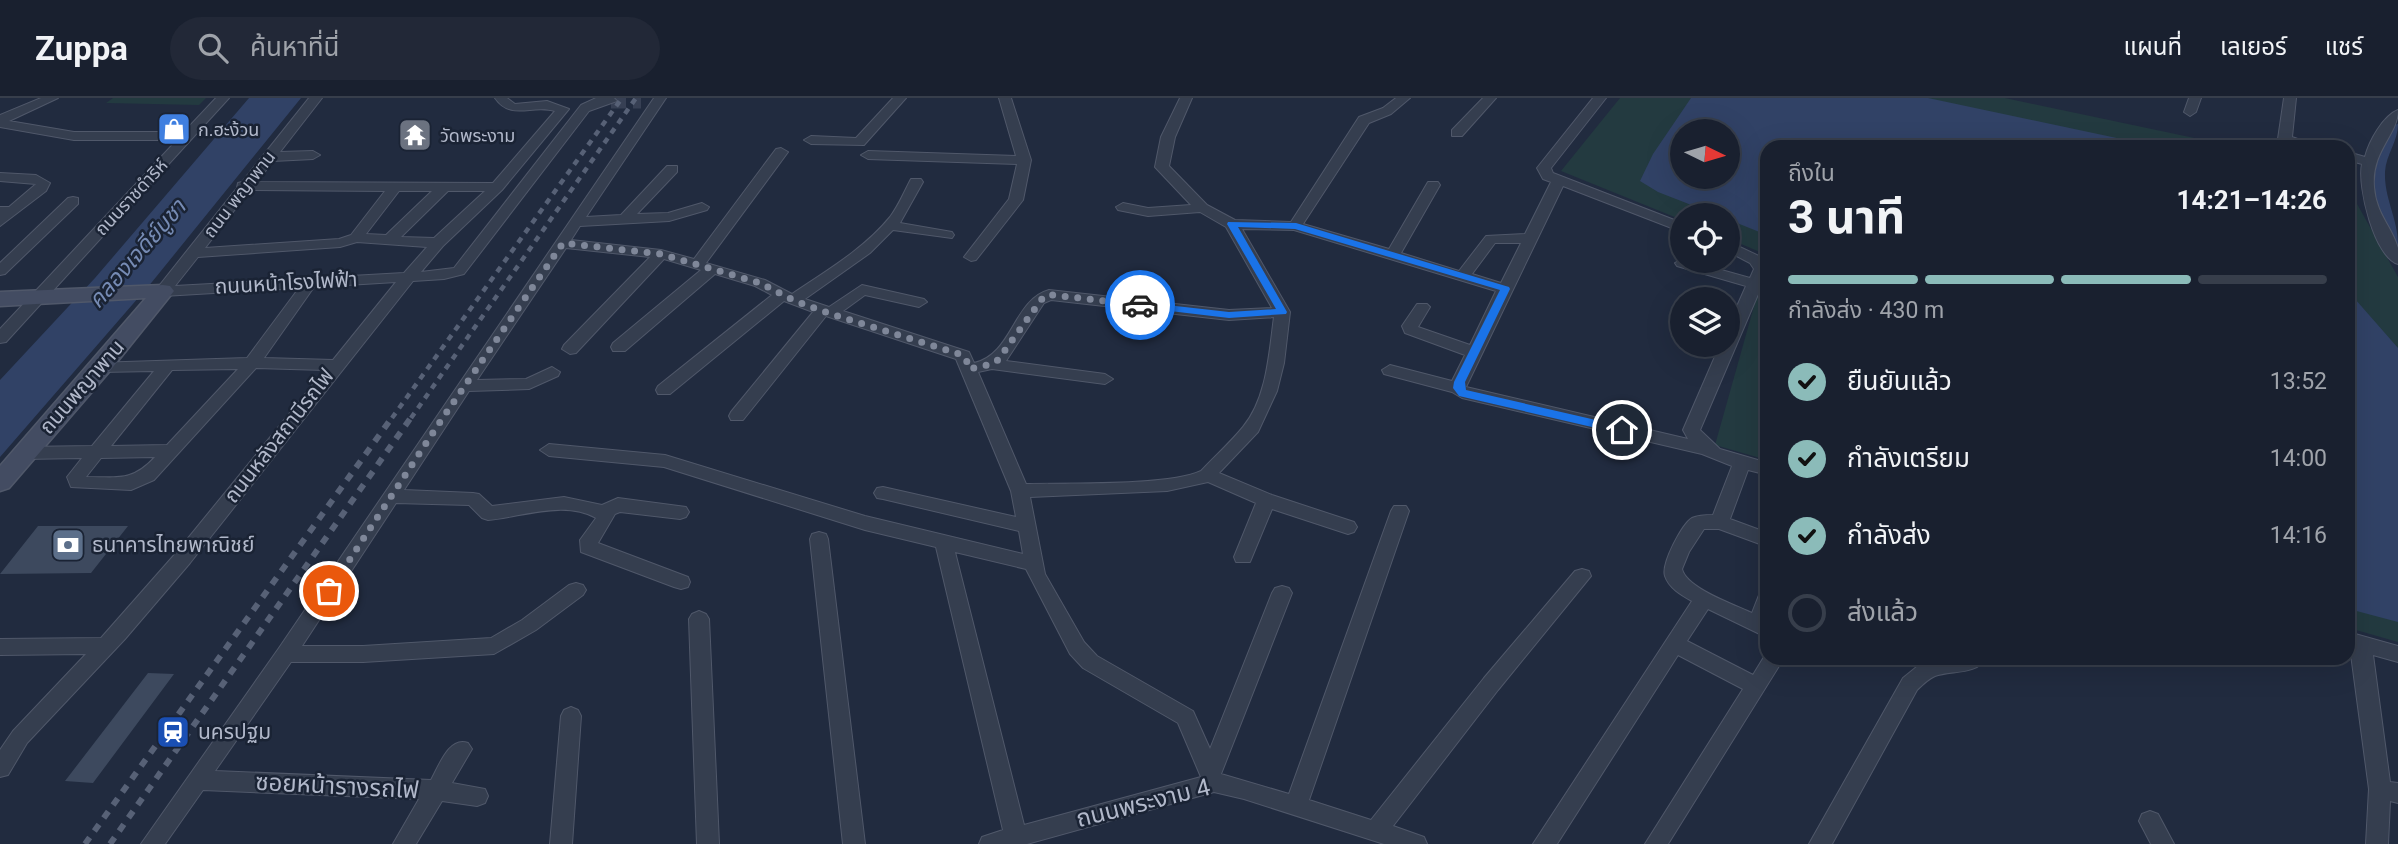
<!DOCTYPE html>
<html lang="th">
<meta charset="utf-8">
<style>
:root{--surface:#19202f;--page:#222837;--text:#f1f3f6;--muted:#9fa3aa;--line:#373e4b;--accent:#8bbbb9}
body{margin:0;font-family:Roboto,"Noto Sans Thai",sans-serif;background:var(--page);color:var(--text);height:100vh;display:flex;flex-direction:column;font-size:26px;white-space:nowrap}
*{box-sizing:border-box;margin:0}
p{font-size:23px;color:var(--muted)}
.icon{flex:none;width:38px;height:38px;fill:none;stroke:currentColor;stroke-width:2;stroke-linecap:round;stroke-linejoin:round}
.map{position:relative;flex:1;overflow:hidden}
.panel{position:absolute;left:1760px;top:42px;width:595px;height:525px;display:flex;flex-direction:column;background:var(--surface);border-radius:21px;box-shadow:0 7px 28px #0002,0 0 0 2px var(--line)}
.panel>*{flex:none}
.needle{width:46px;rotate:95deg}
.controls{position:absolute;left:1670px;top:21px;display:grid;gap:14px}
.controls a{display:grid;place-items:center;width:70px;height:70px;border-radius:50%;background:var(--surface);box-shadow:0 7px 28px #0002,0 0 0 2px var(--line);font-size:35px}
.pin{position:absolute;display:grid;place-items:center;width:60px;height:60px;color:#fff;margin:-30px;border:4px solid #fff;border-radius:50%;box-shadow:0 2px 7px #0007}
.courier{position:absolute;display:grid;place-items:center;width:70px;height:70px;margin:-35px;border:5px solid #1a73e8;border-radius:50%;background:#fff;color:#222;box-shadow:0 2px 9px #0007}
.headline em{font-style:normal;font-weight:700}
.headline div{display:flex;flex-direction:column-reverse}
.headline{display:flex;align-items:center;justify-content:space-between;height:119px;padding:0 28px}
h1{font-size:46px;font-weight:700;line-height:52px}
.bar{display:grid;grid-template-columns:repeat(4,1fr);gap:10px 7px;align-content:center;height:84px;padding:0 28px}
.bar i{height:9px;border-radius:5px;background:var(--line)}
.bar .current{background:var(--accent)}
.bar p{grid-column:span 4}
ol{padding:0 28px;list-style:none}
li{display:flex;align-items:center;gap:21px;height:77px}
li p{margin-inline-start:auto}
li .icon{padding:7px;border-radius:50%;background:var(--accent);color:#111;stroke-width:4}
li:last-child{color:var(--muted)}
li i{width:38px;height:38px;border:4px solid var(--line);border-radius:50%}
header{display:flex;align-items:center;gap:42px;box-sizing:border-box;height:98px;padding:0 35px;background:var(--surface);border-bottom:2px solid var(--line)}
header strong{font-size:33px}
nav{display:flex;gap:38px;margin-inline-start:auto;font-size:24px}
.search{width:490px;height:63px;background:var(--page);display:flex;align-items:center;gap:18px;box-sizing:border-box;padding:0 24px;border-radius:38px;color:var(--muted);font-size:26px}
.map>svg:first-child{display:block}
.green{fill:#233a40;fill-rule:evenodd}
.water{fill:#314266;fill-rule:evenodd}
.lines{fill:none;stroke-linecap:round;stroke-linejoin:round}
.canal{fill:#314266;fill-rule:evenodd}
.building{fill:#3d495e}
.street-tunnel{stroke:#374054;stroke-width:15;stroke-dasharray:15 7;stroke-linecap:butt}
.street-casing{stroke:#50586a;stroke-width:2}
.secondary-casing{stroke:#50586a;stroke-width:3}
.street{fill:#353e4f;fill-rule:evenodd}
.secondary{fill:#434c62;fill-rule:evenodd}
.rail-far1{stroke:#576176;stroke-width:4.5;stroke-dasharray:6 6;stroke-linecap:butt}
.rail{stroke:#576176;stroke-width:6;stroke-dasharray:8 8;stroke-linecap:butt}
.route{fill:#1a73e8}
.done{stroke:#7f8799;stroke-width:7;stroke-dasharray:0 12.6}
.labels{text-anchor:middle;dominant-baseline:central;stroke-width:5;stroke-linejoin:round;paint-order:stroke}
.far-poi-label{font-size:18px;fill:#b1b8ca;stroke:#1a2334;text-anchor:start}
.far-street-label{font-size:18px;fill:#b1b8ca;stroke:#1a2334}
.street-label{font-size:21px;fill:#b1b8ca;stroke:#1a2334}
.poi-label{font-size:21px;fill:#b1b8ca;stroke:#1a2334;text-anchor:start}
.water-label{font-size:23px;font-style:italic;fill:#768bb4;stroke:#1a2334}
.near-street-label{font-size:24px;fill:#b1b8ca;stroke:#1a2334}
</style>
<header>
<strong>Zuppa</strong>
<div class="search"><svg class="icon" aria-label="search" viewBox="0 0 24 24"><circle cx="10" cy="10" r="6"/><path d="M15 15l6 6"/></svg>ค้นหาที่นี่</div>
<nav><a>แผนที่</a><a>เลเยอร์</a><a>แชร์</a></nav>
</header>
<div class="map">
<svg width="2398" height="746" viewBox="0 0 2398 746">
<rect width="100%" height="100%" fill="#212b3f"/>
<path class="green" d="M113,0h93l-7,7 -93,-2z
M1620,0h385l232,49h-469l-1,108 -40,-17v-23h-45v5l-121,-49zM1682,33h45v46h-45z
M2348,83l4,14 46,82v365l-49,-14z
M1767,162v200l-52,-15z"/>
<path class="water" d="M249,0h52l-149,184 -152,175v-77l95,-102z
M1691,0h237l231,49h-391l-1,88 -40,-16v-4h-10l-59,-23 -18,-11 13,-27zM1727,33v46h-45v-46z
M2348,193l50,57v274l-49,-13z"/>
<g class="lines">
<path class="canal" d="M2398,26c0,18 -12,30 -13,48 -1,26 13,47 13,72l-5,-1c-27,-42 -30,-77 0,-118z"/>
</g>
<path class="building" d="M38,428h90l-37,47 -91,1z
M148,575l26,1 -81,109 -28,-2z"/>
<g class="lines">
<path class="street-tunnel" d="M611,3h30"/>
<defs>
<path id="street" d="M41,0h17l-49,23 65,11h110l32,-34h13l-223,244 -6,1v-14l177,-189h-103l-74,-13v-12z
M309,0h13l-42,54 33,-1 7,4 -7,4 -40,2 -16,21 236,1 62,-72c-23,-7 -44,10 -60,-13h12l8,6 32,-3 22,8 -67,81 -59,56 -22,26 33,-4 127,-163 15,-7h18l3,3 -28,10 -125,163 -20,5 -31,2 -223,282 -65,76 -98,104 -19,32 -8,2v-27l13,-19 73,-77 -86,1v-16l101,-1 75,-85 149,-183 -69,-2 -102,112 -23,10 -60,-3 -4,-10 15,-19 -58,1 -9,-6 9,-6 68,-1 62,-75 -53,1 -6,-1 -2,-4 2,-4 152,-5 52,-70 -136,8 -8,-5 82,-103 1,-5 4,-1zM250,92l135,1 -34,44 -12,4 -134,9zM399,93h33l-46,44 -20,-1zM448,93h37l-51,47 -33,-1zM357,144l70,5 -23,26 -229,13 23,-29 142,-10zM396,184l-63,78 -69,-2 50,-71zM238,271l-71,76 -56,1 61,-76zM155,359c-23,25 -37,20 -69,20l15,-19z
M654,0h12l-80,119 35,-2 46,-49h10v6l-40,42 31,-1 34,-10 7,4 -2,3 -38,11 -89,5 -9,14 90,10 33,9 82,-110 5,-1 7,4 -82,111 59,17 27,14c34,-23 72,-45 98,-77 9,-12 14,-25 21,-38h10l2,3 -23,41 52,9 2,3 -2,3 -59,-8 -23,23 -65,46 24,8 33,-22 62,14 3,3 -8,5 -54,-12 -22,16 126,41 5,11c39,-9 39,-63 75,-73l180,20 43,-2 -46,-81 -26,-15 -52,4 -30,-6 -2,-3 7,-4 25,5 43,-3 -36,-38 6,-30 19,-39h12l-17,39 -6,29 38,39 28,15 56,2 68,-105 24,-9 13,-10h14l-19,16 -22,9 -66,101 86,25 39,-67h10l2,3 -39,68 58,18 27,-35 39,-2 26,-52 -8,-3 -6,-11 56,-70h13l-55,70 2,5 129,50v9l-119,-46 -97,201 222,52 -5,-9 37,-85h7v-16l19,-43 -69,-20 -2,-3 7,-4 68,19 4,-9 -4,-6 -23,-12v-10l34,16 7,14 -68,159 20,19 48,14v12l-20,-5 -18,49 38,14v14l-49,-18h-15l-15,23 -7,17c4,19 53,36 70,44l9,-23 7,-2v50l-60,-29 -21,32 66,34 14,-23 1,6h16l-116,186h-23l98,-155 -65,-34 -121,189h-24l159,-243c-11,-6 -23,-13 -27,-25 -4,-12 17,-52 27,-58 7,-3 14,-3 21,-3l19,-49 -30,-12 -240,-56 -10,-6 -68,-18 -2,-4 8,-5 62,16 13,-26 -60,-22 -3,-7 15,-22h10l3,3 -12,20 52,18 26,-54 -202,-61 -52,-1 48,83 -6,51 -7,28 -19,41 -39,41 53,22 82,27 3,5 -3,5 -6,2 -76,-25 -20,48 -2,5h-14l-2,-5 22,-54 -48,-21 -41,9 -137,6 15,77 39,68 13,14 96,55 17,38 62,-156 3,-5 7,-2 7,2 3,5 -71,181 68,20 102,-283 3,-5h12l3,5 -100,289 62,20 113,-142 91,-107 7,-2 7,2 2,5 -93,114 -105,136 31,11 3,7h-43l-140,-45 -30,-7 -187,52h-48l3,-7 21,-7 -67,-283 -71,-17 -201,-63 -115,-11 -9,-6 9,-6 116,11 200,61 158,38 -4,-23 -136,-32 -6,-1 -3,-5 3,-5 6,-1 133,30 -5,-26 -55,-132 -130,-43 -83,104h-12l-2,-4 2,-4 82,-100 -29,-11 -114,93h-12l-2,-4 2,-4 114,-91 -17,-9 -40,-12 -90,77h-12l-2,-4 2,-4 88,-73 -37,-11 -88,94 -6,1 -8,-5 2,-4 86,-88 -84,-9 -89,132 49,-1 26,-12 8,5 -2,4 -29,13 -60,2 -65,99 69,3 6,1 13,12 72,-9 38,8 16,-7 68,9 3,5 -3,5 -6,2 -60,-7 -5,2 -17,29 90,34 2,5 -2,5 -7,2 -7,-2 -93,-35 -1,-12 16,-22c-32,-18 -74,-1 -108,2l-6,-2 -13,-13 -73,-2 -94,143h61l128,-8 31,-18 47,-35 7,-2 7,2 3,5 -3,5 -47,35 -42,24 -131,8h-72l-76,109 216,9c8,-14 18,-44 37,-37l4,6 -20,34 33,6 3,7 -3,7 -8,3 -35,-5 -26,43h-23l26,-45 -216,-9 -38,54h-24l138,-196zM1495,145h26l-20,40 -29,-9zM1051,202l178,20 45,-3c-5,36 -7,81 -31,110 -13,16 -28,29 -42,44 -32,15 -135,12 -175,13l-48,-112 14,-3 113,15 8,-5 -8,-5 -99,-13 38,-58zM955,454l71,17 44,85 13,14 95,55 23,54 -177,48z
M893,0h13l-42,47 -53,-1 -7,-4 7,-4 45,2z
M999,0h12l20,62 -8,40 -47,60 -5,1 -7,-4 45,-58 8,-35 -149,-5 -7,-4 7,-4 148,5z
M1483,0h13l-34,38h-10v-6z
M2189,0h12l-5,14 -6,4 -6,-4z
M2284,0h12l-4,39 28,10c-15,0 -30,1 -42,-8z
M2398,12c0,25 -27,41 -24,77 2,27 18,40 24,61 0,4 0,12 0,16 -23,-6 -41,-77 -36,-100l-14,-4v-8l17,5c4,-16 18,-41 33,-47z
M0,75l36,2 14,8 -4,8 -46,35v-19h9l27,-23 -36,-3z
M73,99l5,1v6l-73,70 -5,1v-12l68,-65z
M819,434l7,2 2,5 37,305h-22l-33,-305 2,-5z
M699,513l7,3 3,5 10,225h-22l-8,-225 3,-5z
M2348,534l50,14v16l-25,-7 17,127 8,1v20l-8,-2 -2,43h-22l3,-55z
M1944,560h42c-9,17 -35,12 -51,18 -7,3 -13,9 -18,14l-85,154h-23l94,-166 16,-13z
M571,609l7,3 3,6 -9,128h-22l11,-128 3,-6z
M2150,713l8,3 16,30h-23l-12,-23 3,-7z"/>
<path id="secondary" d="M163,187l7,1 4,5 -4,5 -61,76 -100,116 -9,3v-25l146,-168 -146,8v-14z"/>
</defs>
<use href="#street" class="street-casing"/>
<use href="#secondary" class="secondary-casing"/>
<use href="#street" class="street"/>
<use href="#secondary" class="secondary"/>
<path class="rail-far1" d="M392,320l230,-320
M411,320l225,-320"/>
<path class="rail" d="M85,746l308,-428
M110,746l302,-428"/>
</g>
<path class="route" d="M1228,124l68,1 213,64 1,2 -45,93 1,8 156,36 6,4 -6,4 -163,-38 -6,-8 1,-6 46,-92 -205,-61 -57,-2 49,85 -1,2 -57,4 -93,-11v-4l4,-1 89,10 47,-3 -49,-85z"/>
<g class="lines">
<path class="done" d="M329,493l113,-172 121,-176 98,11 99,29 33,17 29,11 137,43 7,5 3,10 23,-5 6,-4 46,-64 9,-1 87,10"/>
</g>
<defs>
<symbol id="shop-square" viewBox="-11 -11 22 22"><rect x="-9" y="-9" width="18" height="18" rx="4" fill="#3f7fe0" stroke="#1a2334"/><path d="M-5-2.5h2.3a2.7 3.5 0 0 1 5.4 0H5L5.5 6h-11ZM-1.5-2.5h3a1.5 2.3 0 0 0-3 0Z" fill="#fff"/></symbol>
<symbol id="temple-square" viewBox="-11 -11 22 22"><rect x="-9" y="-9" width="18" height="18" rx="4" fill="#6b7280" stroke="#1a2334"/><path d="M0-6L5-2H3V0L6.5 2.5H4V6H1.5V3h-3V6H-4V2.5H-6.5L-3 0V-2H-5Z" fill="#fff"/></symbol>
<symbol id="bank-square" viewBox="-11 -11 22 22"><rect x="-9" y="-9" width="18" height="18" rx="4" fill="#5c6f8a" stroke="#1a2334"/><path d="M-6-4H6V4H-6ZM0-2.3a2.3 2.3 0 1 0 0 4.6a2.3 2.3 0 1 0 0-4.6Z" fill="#fff"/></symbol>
<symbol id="station-square" viewBox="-11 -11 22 22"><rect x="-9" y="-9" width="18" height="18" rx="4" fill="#1a4fb4" stroke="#1a2334"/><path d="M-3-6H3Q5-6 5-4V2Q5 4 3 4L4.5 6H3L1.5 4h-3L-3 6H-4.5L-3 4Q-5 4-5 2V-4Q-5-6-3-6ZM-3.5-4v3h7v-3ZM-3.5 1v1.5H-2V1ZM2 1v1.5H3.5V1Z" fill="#fff"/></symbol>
</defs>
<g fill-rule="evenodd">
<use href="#shop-square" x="155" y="12" width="38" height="38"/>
<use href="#temple-square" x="396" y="18" width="38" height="38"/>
<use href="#bank-square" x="49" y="428" width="38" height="38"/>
<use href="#station-square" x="154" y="615" width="38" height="38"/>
</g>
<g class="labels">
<g class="far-poi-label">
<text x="198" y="31">ก.ฮะง้วน</text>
<text x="440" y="37">วัดพระงาม</text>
</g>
<g class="far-street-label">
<text transform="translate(239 96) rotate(-52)">ถนน พญาพาน</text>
<text transform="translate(131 99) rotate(-47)">ถนนราชดำริห์</text>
</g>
<g class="street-label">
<text transform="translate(286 185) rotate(-3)">ถนนหน้าโรงไฟฟ้า</text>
<text transform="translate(82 289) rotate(-49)">ถนนพญาพาน</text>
<text transform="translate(279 338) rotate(-52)">ถนนหลังสถานีรถไฟ</text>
</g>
<g class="poi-label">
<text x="92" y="447">ธนาคารไทยพาณิชย์</text>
<text x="198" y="634">นครปฐม</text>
</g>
<g class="water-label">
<text transform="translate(137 156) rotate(-49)">คลองเจดีย์บูชา</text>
</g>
<g class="near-street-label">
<text transform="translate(337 688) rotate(3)">ซอยหน้ารางรถไฟ</text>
<text transform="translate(1143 705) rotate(-14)">ถนนพระงาม 4</text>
</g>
</g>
</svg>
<div class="controls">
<a><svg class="needle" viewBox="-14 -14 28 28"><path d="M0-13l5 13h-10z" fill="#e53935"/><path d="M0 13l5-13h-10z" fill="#9fa3aa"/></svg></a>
<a><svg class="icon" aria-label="locate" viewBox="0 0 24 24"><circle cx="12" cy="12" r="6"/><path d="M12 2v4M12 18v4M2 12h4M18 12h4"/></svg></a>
<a><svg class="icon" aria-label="layers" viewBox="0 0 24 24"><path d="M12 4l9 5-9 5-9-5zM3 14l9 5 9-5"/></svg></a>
</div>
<div class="pin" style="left:329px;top:493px;background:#ea580c"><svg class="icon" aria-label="bag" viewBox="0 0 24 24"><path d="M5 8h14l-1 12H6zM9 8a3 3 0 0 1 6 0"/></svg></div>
<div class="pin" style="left:1622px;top:332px;background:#1f2937"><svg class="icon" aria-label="home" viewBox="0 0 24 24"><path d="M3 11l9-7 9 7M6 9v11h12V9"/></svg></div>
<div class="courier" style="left:1140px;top:207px"><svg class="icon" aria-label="car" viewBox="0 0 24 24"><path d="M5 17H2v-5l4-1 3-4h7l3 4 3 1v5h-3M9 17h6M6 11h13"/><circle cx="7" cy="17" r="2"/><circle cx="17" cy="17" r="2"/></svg></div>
<section class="panel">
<div class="headline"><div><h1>3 นาที</h1><p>ถึงใน</p></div><em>14:21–14:26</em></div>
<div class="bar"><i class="current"></i><i class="current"></i><i class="current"></i><i></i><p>กำลังส่ง · 430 m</p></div>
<ol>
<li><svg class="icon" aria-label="check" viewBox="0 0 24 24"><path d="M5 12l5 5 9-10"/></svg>ยืนยันแล้ว<p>13:52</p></li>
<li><svg class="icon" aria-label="check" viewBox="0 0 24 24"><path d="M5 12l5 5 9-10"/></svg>กำลังเตรียม<p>14:00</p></li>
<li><svg class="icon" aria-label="check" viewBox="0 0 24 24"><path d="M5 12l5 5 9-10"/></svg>กำลังส่ง<p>14:16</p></li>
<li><i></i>ส่งแล้ว</li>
</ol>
</section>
</div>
